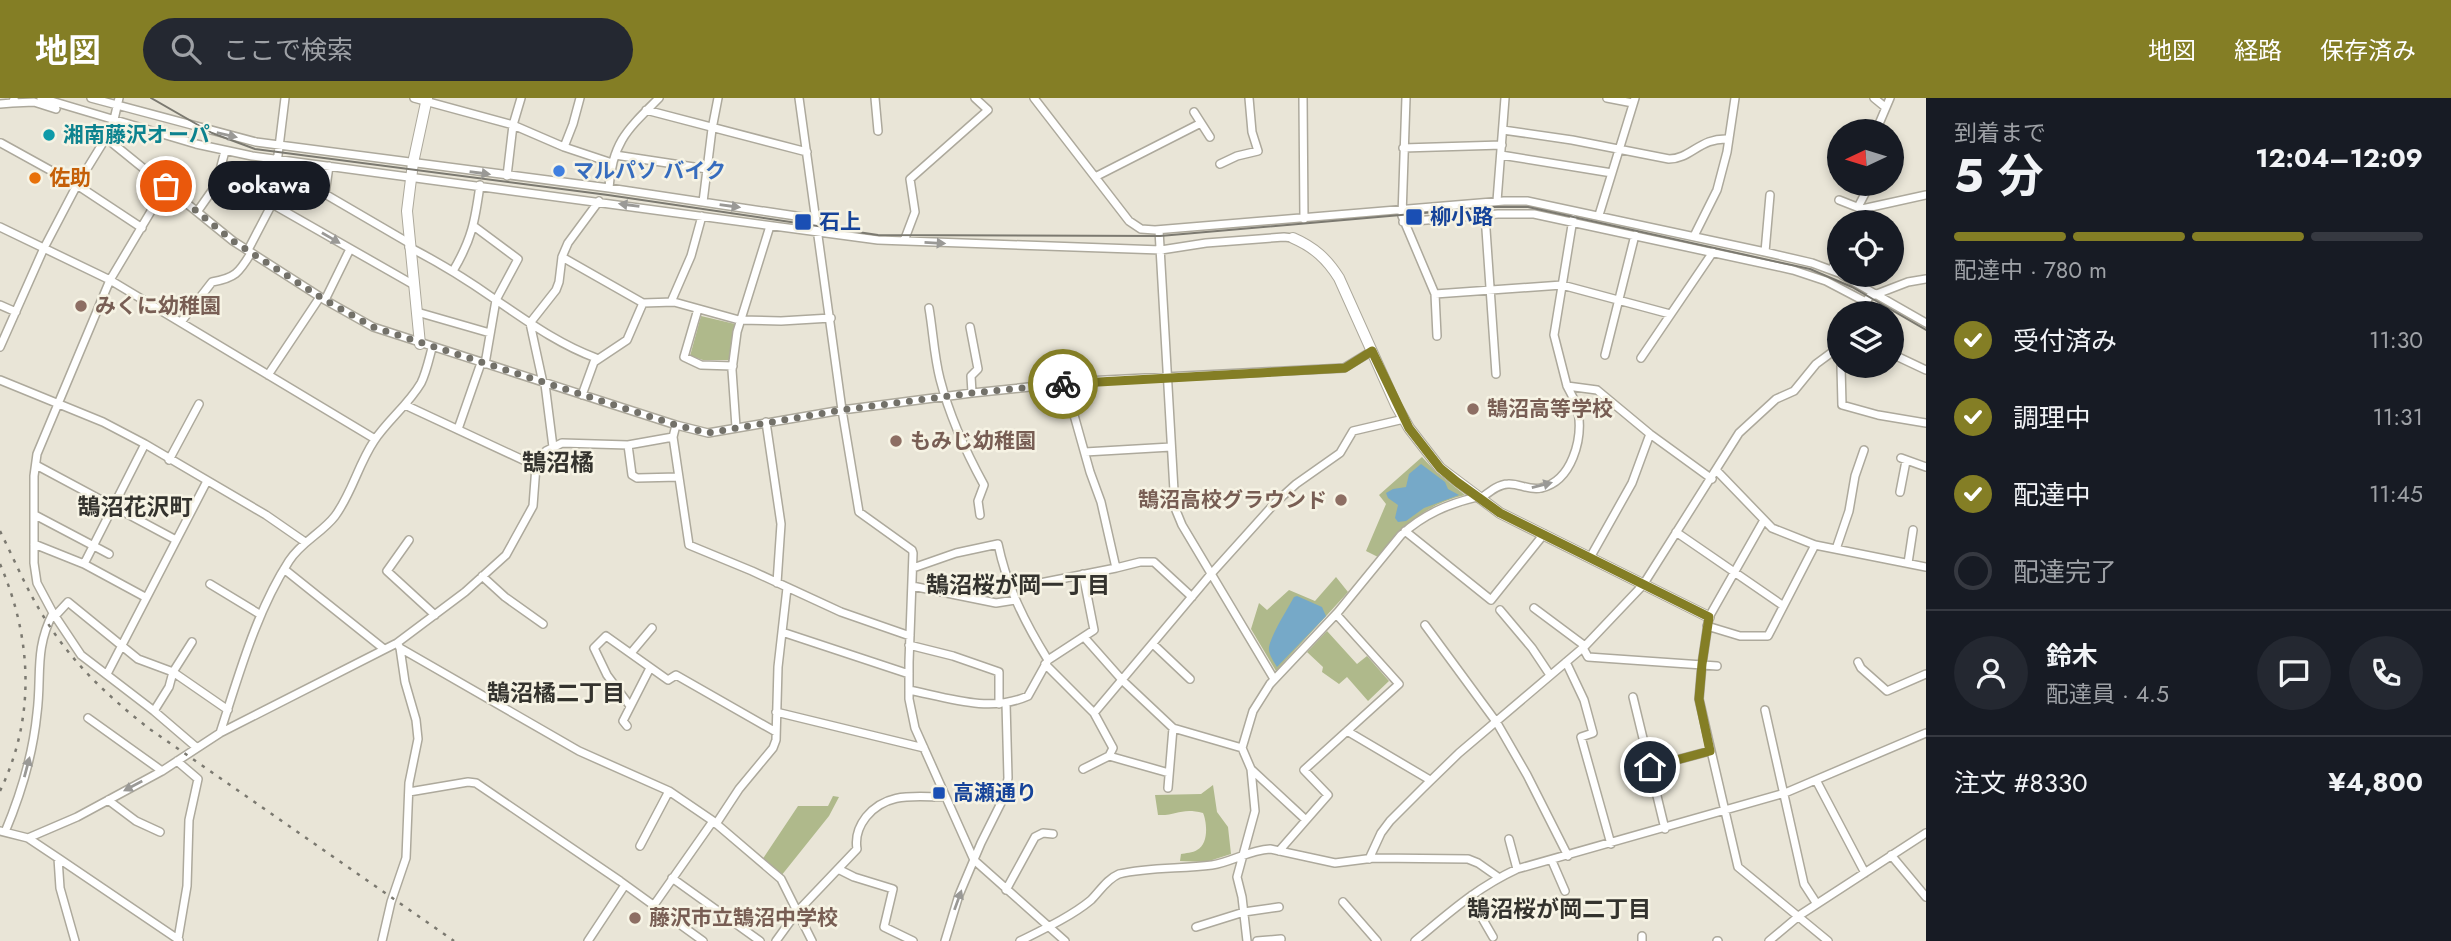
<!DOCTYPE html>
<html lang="ja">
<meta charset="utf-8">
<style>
:root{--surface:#171b24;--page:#242831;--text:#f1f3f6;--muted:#9ea1a6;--line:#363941;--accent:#847e25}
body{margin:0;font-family:Jost,"Noto Sans JP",sans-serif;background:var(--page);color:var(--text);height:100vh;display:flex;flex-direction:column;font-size:26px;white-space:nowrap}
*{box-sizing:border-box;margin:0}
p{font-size:23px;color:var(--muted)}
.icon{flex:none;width:38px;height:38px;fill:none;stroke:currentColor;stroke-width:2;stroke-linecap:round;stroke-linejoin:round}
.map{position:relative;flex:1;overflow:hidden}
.details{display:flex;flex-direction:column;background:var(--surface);width:525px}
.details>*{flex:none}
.needle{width:46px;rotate:266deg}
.controls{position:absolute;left:1827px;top:21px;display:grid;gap:14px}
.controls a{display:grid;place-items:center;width:77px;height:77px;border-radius:50%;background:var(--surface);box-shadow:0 4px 10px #0003;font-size:35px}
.pin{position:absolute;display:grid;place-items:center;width:60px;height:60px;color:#fff;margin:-30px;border:4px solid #fff;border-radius:50%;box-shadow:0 2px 7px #0007}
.courier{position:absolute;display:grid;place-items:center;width:70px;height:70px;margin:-35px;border:5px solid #847e25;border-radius:50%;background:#fff;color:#222;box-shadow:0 2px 9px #0007}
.bubble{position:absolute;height:49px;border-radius:24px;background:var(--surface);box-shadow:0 4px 10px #0003;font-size:23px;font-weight:700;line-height:49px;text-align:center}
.head em{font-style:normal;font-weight:700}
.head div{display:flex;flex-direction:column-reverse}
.head{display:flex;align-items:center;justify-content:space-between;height:119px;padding:0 28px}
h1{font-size:46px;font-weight:700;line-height:52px}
.bar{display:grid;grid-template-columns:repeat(4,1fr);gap:10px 7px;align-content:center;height:84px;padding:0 28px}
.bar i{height:9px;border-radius:5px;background:var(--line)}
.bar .current{background:var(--accent)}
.bar p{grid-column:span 4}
.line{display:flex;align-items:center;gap:18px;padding:0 28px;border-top:2px solid var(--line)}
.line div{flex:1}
.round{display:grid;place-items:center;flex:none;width:74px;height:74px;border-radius:37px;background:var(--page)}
ol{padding:0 28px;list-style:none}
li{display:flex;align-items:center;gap:21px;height:77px}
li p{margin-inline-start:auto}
li .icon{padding:7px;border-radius:50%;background:var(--accent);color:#fff;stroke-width:4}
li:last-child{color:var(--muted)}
li i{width:38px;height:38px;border:4px solid var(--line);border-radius:50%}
header{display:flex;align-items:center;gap:42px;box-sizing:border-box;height:98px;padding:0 35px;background:var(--accent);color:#fff}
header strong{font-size:33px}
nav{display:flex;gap:38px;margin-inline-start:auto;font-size:24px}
.search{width:490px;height:63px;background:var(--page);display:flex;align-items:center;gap:18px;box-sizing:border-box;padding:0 24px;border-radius:38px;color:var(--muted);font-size:26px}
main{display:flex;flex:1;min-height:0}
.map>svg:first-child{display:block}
.green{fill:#afb98b}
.water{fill:#76a9c8}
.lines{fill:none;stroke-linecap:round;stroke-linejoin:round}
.street-casing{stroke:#ada99c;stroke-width:10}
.secondary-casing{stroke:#ada99c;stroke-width:12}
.street{stroke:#fff;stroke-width:7}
.secondary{stroke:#fff;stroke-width:10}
.tram{stroke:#7b7970;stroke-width:2}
.rail{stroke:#7b7970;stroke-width:2.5;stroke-dasharray:3.5 7;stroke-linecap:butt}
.oneway{fill:#9a9996}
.done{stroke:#737169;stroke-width:7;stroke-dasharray:0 12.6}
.route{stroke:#847e25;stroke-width:9}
.culture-dot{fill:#0f9aa8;stroke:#f6f3e4;stroke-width:2.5}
.shop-dot{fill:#3f7fe0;stroke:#f6f3e4;stroke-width:2.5}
.food-dot{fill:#e8710a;stroke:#f6f3e4;stroke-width:2.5}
.transit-dot{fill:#1a4fb4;stroke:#f6f3e4;stroke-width:2.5}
.education-dot{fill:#8d6e63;stroke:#f6f3e4;stroke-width:2.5}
.labels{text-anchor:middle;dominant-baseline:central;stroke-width:5;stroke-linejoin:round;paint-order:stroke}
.culture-label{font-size:21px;font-weight:bold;fill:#0d838f;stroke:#f6f3e4;text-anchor:start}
.shop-label{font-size:21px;font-weight:bold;fill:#366cbe;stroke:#f6f3e4;text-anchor:start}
.food-label{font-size:21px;font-weight:bold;fill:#c56008;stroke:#f6f3e4;text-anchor:start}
.transit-label{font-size:21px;font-weight:bold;fill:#164399;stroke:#f6f3e4;text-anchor:start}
.education-label{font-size:21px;font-weight:bold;fill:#785e54;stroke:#f6f3e4;text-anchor:start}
.neighbourhood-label{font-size:23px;font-weight:bold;fill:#34332e;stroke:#f6f3e4}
.quarter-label{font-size:24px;font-weight:bold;fill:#34332e;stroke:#f6f3e4}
</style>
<header>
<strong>地図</strong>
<div class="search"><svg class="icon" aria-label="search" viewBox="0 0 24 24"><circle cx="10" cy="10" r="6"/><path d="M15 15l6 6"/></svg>ここで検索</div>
<nav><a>地図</a><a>経路</a><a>保存済み</a></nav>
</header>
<main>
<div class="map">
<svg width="1926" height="843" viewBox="0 0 1926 843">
<rect width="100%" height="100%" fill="#e9e5d7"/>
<path class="green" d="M701,218l34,8 -6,36h-26l-13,-4z
M1422,359l14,15 29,23c-39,9 -64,32 -87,62l-12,-6 20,-47 -7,-9z
M1336,479l12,15 -72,79 -25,-42 8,-26 8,7 22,-20 26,11z
M1327,533l30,33 10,-8 22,25 -21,20 -21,-24 -8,7 -17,-12 1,-5 -16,-15z
M1213,687l4,27 11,15 3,27 -25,8 -26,-1 1,-7c4,-1 12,-1 16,-4 12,-6 10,-28 6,-37 -22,-6 -26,3 -45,2l-3,-20 46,-1z
M833,698l6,1 -10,19 -48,60 -21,-13 38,-57h30z"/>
<path class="water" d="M1421,366l24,18 3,7 11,6 -35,13 -18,13 -8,1 -3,-4 3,-13 -10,-7 -2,-5 7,-4 13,-2 3,-13z
M1297,498l25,11 4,9 -49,51c-3,-5 -9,-13 -8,-20 3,-14 18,-37 25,-50z"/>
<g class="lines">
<defs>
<path id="street" d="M41,0l155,46 56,12 626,84 283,10 45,-7 78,-6 9,1
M91,0l165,44 353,46 207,31
M414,0l99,27 51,22 48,16
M799,0l43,312 17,102 53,38 1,3 -4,109v37l6,29 59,132 91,81
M875,0l3,33
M1034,0l95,123 12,8 14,1 349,-29h23l238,51 47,11 27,10
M1303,0l1,121
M1406,0l-4,118 33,78 127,-9 108,29
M1607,0l26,5
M1874,0l11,9
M12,5l22,-1 22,7
M0,6l12,-1 2,-4
M646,12l161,42
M1194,14l16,25
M1503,32l69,10 97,19c22,0 31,-22 60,-20
M1876,33l14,-33
M106,40l127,103 92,59 48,27 303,98 32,8 134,-23 130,-17 114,-12 258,-13 28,-17
M1,45l76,42 65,43
M564,49l9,-23 7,-26
M1403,50l99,-3
M615,57l92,14
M1501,57l111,18
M1220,66l17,-8 21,-5 -6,-19 -3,-34
M329,68l-4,28 84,49
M507,78l6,-51 8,-27
M1095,79l106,-54
M166,88l-56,94 -73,174 -3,22v87l3,20 16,30 28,42 73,56 42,36
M609,90c3,-46 19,-59 50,-90
M1839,102l23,9
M1497,103l8,-103
M703,104l9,-73 6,-31
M272,106l142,81
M1858,109l12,-23
M197,114l19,-27 9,-34
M1485,117l11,159
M1599,117l36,-117
M1573,121l-19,116 13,51 30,4 53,44 62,45
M1403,124l95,-8h36l259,56 33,11 40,21
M1856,124l6,-13 64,-14
M0,129l110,53 265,159
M475,129l43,32 -22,41 -11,64
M1159,132l16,278 7,17 92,154
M1694,138l23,-46 10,-38 8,-54
M904,143l11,-29 -5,-33 78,-69 -13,-12
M409,149c29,15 57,32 84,51 34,23 65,46 103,60
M248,152l24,-46 13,-106
M1765,154l5,-57
M562,159l81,46 31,-1 65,18 42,1 50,-3
M1832,171l7,-14
M453,173c19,-32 22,-50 27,-86
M1842,177l84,48
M1435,196l2,42
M325,202l25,-51
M671,204l20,-46 11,-40
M0,207l16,7
M929,210c4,23 5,48 11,71 9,35 27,75 44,106l-6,16 2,14
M698,211l-14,48 17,8 32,1
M417,214l73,21
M1861,215l8,-16 39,-15 18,-3
M181,224l31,-40c23,-4 27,-9 39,-29
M970,229l8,42 -7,7 1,17
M0,249l44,-99 33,-63 35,-57 7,-30
M1892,256l34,16
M1605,257l30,-120
M1641,260l72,-106
M1841,268l1,39 36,10 48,8
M268,277l52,-78
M0,282l103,42 42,22 121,71 39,27
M543,285l-13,-60 26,-33 3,-8 3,-25 6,-14 31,-42
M545,286l8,63
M582,297l12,-33 33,-22 16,-37
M405,307l131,61
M766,324l15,102 -4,59
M736,329l-4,-57 5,-38 33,-106
M458,331l23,-66
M673,339l16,108 63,26 89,41 69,24
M628,347l4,30 5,3 42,-1
M1085,354l86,-5
M1901,360l25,9
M169,362l30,-56
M36,367l140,75
M1717,373l55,57 43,17 111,22
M1900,394l6,-31
M1480,401c8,-6 18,-15 28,-15 11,-1 21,7 33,4 31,-7 42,-49 37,-77 -1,-8 -7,-17 -11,-25
M35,417l74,39
M1764,422l-55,97 -7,47 -3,35 39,168 90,74
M1405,433l86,69 53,-66
M1676,434l106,73
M409,442l-22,31 48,44
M34,446l50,20 61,33
M1836,451l13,-38 6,-35 9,-26
M1591,458l41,-73 18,-49
M1908,465l5,-33
M84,466l61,-120
M913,470l43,-15 42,-9c9,43 27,79 50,116
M1116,470l24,-6h14l38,35
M284,471l100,80
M482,478l23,21 38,27
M210,486l51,31
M1035,486l81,-16 -15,-66 -11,-30 -25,-89
M912,488l84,17 19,-3
M1534,510l51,38
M1500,512l32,38 18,27
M55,518l13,-14 70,57 35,13 55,38
M1425,527l72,98 30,52 41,81
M1707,528l33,10h28l47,-91
M782,534l127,42
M1084,539l39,44 50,47 69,20
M397,545l3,5 179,103 90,40 44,30 68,58 31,62
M1153,546l37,35
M909,547l44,11 46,16v32
M1583,550l5,9 129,9
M631,555l21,-25
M1566,564l18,38 9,33 -12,4 30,107
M1858,564l3,6 26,23 39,-17
M1045,566l49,49 19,35 -4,8 -26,13
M107,576l100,-193
M909,592c39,8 81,23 119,6l20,-36 46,-30 -11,-56
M1633,599l32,132
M630,608l-23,-31 -13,-27 12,-12 62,44 8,-5 100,57
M1765,612l39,174 13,20
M154,613l15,-24 4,-15 19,-30
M776,614l148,36
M1094,615l117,-139 64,-71 21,-19 44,-31 13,-22 51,-12
M88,620l74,53
M627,628l-4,-5 27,-53
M1347,633l83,49
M220,635c19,-58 36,-121 69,-172 12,-19 33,-28 46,-45 17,-23 23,-51 39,-75 14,-21 34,-36 47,-58 5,-10 8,-24 11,-35
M1109,658l60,17
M177,663l21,18 -9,41 -2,66 -9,53
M1650,669l60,-16
M1251,671l55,51
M1816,682l49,93
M1168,690l5,-60
M409,694l59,-10 8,1 144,98 83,60
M108,702l28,21 24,11
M716,726l23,-35 34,-41 3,-8 2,-73 9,-79
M0,733l28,7 30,20 2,30 15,53
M5,734c16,-38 28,-78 32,-119 5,-38 -3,-63 16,-100
M28,740l49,-21 85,-46 58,-38 177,-90 68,-51 41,-37 27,-49 3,-40 10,-15 16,-8 66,2 45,-8 3,-12
M1509,741l8,30
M640,748l29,-55
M1279,753l49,-56 -24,-25 95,-86 -63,-70
M1891,757l35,42
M58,760l121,82
M1369,761l12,-26 9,-12 33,-33 36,-35 126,-107 58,-61 96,-152 37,-34 18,-8 22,-27 23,-17
M1552,763l13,30
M838,771l16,8 39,12 -9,38 29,14
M672,780l88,63
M1006,792l29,-53 8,-4 10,1
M1472,797l10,23 11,19
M1343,804l34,39
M654,807l59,-84
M1196,829l48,-15 35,-5
M1642,838v5
M382,843l9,-39 15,-44 3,-75 9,-44 -2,-19 -11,-38 -5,-34
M588,843l37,-56
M776,843l21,-29 60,-63c-2,-12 2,-23 9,-32 21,-26 50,-20 79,-20
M945,843l14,-46 22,-52 24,-48 3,-17 -2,-75
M1020,843c22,-11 52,-25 71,-41 9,-9 16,-21 28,-26 30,-7 62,-5 93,-9 20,-3 37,-15 58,-16l65,14 39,-5 94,1 10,4 20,14
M1247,843l-5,-44 -5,-20 18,-66 -4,-42 -9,-21 11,-37 17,-27 68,-72 63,-77c23,-21 47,-31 76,-38
M1257,843l24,-2
M1415,843c34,-28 61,-53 102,-72l268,-76 141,-60
M1717,843h1
M1769,843l31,-26 126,-82"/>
<path id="secondary" d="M1293,140c21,9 34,21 46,40l57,127 13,23 31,40 60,45 209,104
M420,246l-13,-133 6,-48 14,-65"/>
</defs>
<use href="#street" class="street-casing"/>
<use href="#secondary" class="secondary-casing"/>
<use href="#street" class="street"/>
<use href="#secondary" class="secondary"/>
<path class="tram" d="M151,0l61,35 43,16 353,46 270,40 282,1 332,-29h36l282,62 42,18 74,43"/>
<path class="rail" d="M0,433c15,30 28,62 47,91 27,43 64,77 104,108l303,211
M0,466c32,74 36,153 0,227"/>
</g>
<defs><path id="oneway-solid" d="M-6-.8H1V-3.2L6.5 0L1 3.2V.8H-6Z" transform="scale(1.75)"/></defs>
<g class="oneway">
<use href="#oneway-solid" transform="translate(227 37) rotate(13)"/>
<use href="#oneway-solid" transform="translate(480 75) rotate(8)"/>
<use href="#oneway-solid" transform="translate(629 107) rotate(-172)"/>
<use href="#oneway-solid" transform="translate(730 108) rotate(8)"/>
<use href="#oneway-solid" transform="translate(331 140) rotate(30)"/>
<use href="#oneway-solid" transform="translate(935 145) rotate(3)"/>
<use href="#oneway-solid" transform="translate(1542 387) rotate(-14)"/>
<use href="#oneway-solid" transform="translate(27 669) rotate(-75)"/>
<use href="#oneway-solid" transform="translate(133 688) rotate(152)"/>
<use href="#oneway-solid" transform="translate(958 802) rotate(-70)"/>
</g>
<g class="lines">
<path class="done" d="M166,88l67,55 92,59 48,27 303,98 32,8 134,-23 130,-17 91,-9"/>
<path class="route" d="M1063,286l282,-16 27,-17 37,77 31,40 17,14 43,31 209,104 -7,47 -3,35 11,52 -60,16"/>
</g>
<circle class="culture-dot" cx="49" cy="37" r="7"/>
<circle class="shop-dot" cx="559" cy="73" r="7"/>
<circle class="food-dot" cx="35" cy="80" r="7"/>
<g class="transit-dot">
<rect x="1405" y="110" width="18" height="18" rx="3.5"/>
<rect x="794" y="115" width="18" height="18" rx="3.5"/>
<rect x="932" y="688" width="14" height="14" rx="3.5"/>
</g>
<g class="education-dot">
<circle cx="81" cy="208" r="7"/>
<circle cx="1473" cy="311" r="7"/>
<circle cx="896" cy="343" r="7"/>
<circle cx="1341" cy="402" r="7"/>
<circle cx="635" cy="820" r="7"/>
</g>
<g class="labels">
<g class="culture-label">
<text x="63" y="37">湘南藤沢オーパ</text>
</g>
<g class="shop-label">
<text x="573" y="73">マルパソ バイク</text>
</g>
<g class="food-label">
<text x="49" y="80">佐助</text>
</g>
<g class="transit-label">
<text x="1430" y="119">柳小路</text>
<text x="819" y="124">石上</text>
<text x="953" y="695">高瀬通り</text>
</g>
<g class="education-label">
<text x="95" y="208">みくに幼稚園</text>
<text x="1487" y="311">鵠沼高等学校</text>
<text x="910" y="343">もみじ幼稚園</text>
<text x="1327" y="402" text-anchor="end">鵠沼高校グラウンド</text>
<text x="649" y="820">藤沢市立鵠沼中学校</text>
</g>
<g class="neighbourhood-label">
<text x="135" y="409">鵠沼花沢町</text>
<text x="1018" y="487">鵠沼桜が岡一丁目</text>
<text x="556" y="595">鵠沼橘二丁目</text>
<text x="1559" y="811">鵠沼桜が岡二丁目</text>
</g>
<g class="quarter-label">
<text x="558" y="364">鵠沼橘</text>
</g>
</g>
</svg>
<div class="controls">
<a><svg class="needle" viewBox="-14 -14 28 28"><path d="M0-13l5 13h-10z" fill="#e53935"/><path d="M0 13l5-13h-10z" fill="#9ea1a6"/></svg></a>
<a><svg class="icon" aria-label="locate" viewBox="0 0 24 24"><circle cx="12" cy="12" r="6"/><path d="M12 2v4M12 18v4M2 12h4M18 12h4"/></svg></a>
<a><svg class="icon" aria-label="layers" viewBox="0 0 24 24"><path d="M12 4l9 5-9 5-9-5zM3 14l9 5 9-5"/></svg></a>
</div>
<div class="pin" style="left:166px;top:88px;background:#ea580c"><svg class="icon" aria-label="bag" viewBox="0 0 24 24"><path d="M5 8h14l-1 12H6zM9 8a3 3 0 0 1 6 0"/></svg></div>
<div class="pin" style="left:1650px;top:669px;background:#1f2937"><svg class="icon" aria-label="home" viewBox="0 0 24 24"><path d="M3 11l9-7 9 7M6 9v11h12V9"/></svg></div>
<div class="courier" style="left:1063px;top:286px"><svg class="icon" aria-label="bike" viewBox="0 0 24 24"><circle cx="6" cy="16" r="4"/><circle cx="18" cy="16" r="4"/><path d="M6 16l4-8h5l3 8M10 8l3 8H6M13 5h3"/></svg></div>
<div class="bubble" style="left:208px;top:63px;width:122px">ookawa</div>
</div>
<section class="details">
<div class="head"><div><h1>5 分</h1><p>到着まで</p></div><em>12:04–12:09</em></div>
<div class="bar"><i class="current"></i><i class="current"></i><i class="current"></i><i></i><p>配達中 · 780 m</p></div>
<ol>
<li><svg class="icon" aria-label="check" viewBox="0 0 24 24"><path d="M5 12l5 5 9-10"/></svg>受付済み<p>11:30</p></li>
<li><svg class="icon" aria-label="check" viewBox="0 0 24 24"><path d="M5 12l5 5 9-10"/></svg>調理中<p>11:31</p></li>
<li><svg class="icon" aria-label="check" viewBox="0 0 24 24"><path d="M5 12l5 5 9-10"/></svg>配達中<p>11:45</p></li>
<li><i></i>配達完了</li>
</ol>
<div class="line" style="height:126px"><a class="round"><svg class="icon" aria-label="person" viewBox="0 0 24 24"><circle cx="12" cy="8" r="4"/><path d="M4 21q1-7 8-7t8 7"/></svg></a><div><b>鈴木</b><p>配達員 · 4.5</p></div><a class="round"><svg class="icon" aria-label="chat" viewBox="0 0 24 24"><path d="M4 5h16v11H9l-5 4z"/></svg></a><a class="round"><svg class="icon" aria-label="phone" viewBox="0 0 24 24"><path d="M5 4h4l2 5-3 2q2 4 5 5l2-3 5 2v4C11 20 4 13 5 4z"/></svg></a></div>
<div class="line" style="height:91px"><div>注文 #8330</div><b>¥4,800</b></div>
</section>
</main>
